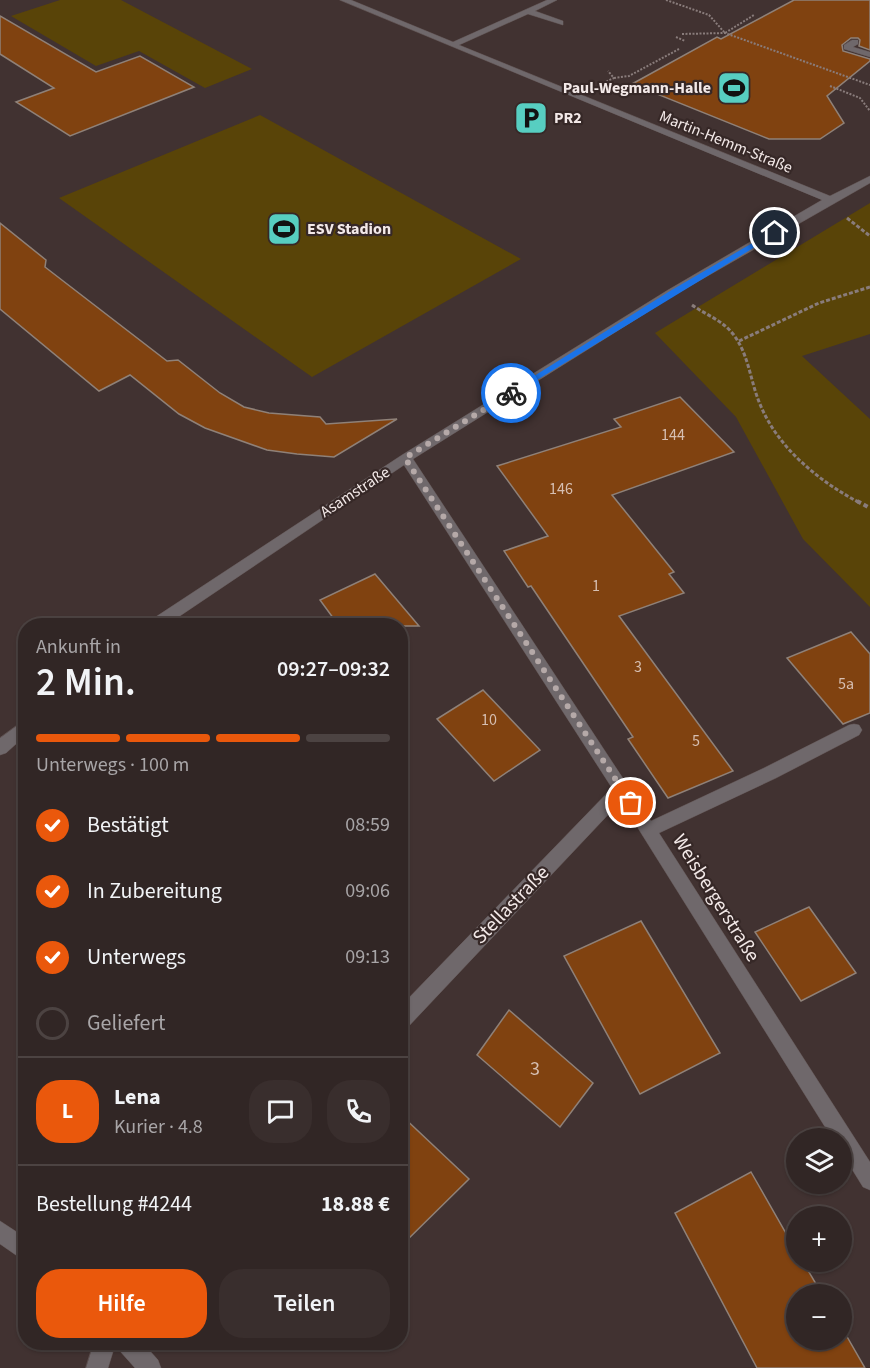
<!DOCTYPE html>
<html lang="de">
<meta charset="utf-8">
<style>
:root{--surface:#312625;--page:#392e2d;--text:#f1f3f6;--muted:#a8a5a7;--line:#4c4342;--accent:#ea580c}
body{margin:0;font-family:"Source Sans 3",sans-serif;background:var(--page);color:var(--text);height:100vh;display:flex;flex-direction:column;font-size:22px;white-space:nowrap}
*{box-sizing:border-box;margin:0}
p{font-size:20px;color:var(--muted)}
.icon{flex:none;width:33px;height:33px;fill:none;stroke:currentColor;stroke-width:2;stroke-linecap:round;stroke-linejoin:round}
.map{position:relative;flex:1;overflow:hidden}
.drawer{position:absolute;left:18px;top:618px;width:390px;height:732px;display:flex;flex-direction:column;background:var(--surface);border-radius:24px;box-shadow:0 2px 4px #0004,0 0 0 2px var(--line)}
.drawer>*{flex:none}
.buttons{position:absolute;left:786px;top:1128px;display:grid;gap:12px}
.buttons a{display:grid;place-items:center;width:66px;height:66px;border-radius:50%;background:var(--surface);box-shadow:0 2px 4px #0004,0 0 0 2px var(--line);font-size:30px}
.pin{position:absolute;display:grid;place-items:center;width:51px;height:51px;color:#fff;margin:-26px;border:3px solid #fff;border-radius:50%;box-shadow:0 2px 6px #0007}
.courier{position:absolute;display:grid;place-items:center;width:60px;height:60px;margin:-30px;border:4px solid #1a73e8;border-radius:50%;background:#fff;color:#222;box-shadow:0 2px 8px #0007}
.summary em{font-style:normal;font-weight:600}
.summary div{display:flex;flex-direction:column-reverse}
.summary{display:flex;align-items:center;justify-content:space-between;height:102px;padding:0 18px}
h1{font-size:39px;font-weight:600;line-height:45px}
.bar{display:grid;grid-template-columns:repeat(4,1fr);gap:9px 6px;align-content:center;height:72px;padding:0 18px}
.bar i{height:8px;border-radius:4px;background:var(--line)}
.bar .active{background:var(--accent)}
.bar p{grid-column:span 4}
.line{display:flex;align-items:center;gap:15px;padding:0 18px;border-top:2px solid var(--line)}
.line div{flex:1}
.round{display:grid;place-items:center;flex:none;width:63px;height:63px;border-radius:24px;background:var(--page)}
ol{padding:0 18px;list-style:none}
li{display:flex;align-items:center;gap:18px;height:66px}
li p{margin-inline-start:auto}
li .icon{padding:6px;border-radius:50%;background:var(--accent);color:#fff;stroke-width:4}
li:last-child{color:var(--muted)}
li i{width:33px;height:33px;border:3px solid var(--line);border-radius:50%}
.cta{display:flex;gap:12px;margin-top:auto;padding:12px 18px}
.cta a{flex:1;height:69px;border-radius:24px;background:var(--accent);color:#fff;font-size:24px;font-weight:600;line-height:69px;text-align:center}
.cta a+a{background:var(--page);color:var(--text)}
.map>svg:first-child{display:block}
.green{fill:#594408}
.building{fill:#804210;stroke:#8f8178;stroke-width:1.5}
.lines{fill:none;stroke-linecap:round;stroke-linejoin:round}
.minor-casing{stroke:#5d4f4e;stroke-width:1}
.path-far2{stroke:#897c7b;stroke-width:2;stroke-dasharray:2 1.5;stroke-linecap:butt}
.path-far1{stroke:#897c7b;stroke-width:3;stroke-dasharray:4 2;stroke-linecap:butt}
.path{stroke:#897c7b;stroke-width:4;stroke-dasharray:4.5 3;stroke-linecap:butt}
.minor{fill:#6f686b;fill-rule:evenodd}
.route{fill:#1a73e8}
.done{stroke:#b5a9a8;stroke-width:6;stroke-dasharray:0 10.8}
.labels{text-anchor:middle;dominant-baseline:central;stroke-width:4.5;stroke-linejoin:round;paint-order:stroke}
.far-poi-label{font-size:16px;font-weight:bold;fill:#f3e9e8;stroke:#362827;text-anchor:start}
.far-street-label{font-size:16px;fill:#f3e9e8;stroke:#362827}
.number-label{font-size:16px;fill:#d6bfb2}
.street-label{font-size:20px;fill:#f3e9e8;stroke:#362827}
.near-number-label{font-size:20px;fill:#d6bfb2}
</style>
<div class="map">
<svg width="870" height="1368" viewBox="0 0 870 1368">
<rect width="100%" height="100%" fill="#413231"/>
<path class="green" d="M60,0h61l131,69 -47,19 -66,-37 -43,15 -85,-50z
M260,115l261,144 -209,118 -253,-179z
M870,203v131l-68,22 68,63v188l-67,-68 -67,-122 -81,-84z"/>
<path class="building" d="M794,0h76v50l-11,-4 1,-6 -2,-2h-7l-9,7 1,6 27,8v2l-43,35 17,27 -24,16h-51l-137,-55 85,-47 4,2z
M0,16l96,56 44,-16 54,31 -124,49 -54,-34 38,-14 -54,-34z
M0,223l46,37 -1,7 122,94 11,-1 42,33 24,14 25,6 51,4 6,7 71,-5 -63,38 -37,-3 -30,-4 -62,-22 -26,-14 -49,-39 -31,16 -99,-82z
M680,397l54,55 -122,43 62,77 -5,2 15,19 -65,23 114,155 -65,27 -40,-59 5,-2 -102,-151 -3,1 -24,-36 44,-15 -51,-70 124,-39 -7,-8z
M375,574l44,52h-80l-19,-26z
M851,632l19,22v59l-27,11 -56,-66z
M483,690l57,60 -46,31 -57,-62z
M809,907l47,66 -55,28 -46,-69z
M641,921l79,132 -80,41 -76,-138z
M509,1010l84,73 -33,44 -83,-72z
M400,1114l69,65 -69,68z
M751,1172l45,79v11h7l19,32h-26v46h46v-12l23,40h-108l-82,-155z"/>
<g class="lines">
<defs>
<path id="minor" d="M340,0h11l102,42 94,-42h10l-22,11 28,10v4l-35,-11 -69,31 371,151 40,-20v7l-194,111 -263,165 238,362 113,-53 85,-43 5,-1 5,1 3,5 -3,5 -83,43 -117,55 211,329v28l-7,-3 -21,-34v-15h-10l-211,-337 -214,227 -7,2v-23l212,-219 -208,-323 -239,161h-19l2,-4 254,-167 266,-165 154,-90z
M852,40h6v4l-5,3 17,5v5l-26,-8v-4z
M26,719v16l-20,18 -6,2v-17z
M0,1221l26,17v24l-26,-18z
M94,1342h22l-8,26h-22z
M116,1342h26l16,18 3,8h-26l-16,-18z"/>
</defs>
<use href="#minor" class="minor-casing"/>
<path class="path-far2" d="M666,0l43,15 16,18 29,-18
M682,34l43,-1 145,52
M676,37l9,4
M614,78l15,-2 50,-27
M603,83l11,-5 -6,-7
M830,86l30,12 10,13"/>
<path class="path-far1" d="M847,218l23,18
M692,305c14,10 30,15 41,29 15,19 17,44 25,65 17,47 59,81 102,104
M739,341l80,-38 51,-16"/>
<path class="path" d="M857,501l13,7"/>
<use href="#minor" class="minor"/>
</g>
<path class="route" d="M773,231l5,2 -264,161 -7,-1 163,-102z"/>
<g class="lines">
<path class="done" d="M511,393l-106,65 226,345"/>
</g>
<defs>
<symbol id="stadium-square" viewBox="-11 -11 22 22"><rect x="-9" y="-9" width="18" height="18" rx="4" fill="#57cec1" stroke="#362827"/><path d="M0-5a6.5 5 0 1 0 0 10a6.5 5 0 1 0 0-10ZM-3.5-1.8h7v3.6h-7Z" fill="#111"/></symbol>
<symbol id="parking-square" viewBox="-11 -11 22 22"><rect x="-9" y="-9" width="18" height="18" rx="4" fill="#57cec1" stroke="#362827"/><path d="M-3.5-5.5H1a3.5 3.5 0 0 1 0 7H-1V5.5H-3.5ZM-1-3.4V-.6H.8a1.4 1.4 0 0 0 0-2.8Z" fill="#111"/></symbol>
</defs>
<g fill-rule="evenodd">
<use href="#stadium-square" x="715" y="69" width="38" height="38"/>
<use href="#parking-square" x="512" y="99" width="38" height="38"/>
<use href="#stadium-square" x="265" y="210" width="38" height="38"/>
</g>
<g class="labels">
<g class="far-poi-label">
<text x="711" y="88" text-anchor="end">Paul-Wegmann-Halle</text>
<text x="554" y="118">PR2</text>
<text x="307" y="229">ESV Stadion</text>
</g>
<g class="far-street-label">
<text transform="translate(726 142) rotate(22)">Martin-Hemm-Straße</text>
<text transform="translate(355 492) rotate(-33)">Asamstraße</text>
</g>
<g class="number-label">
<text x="673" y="435">144</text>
<text x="561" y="489">146</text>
<text x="596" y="586">1</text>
<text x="638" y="667">3</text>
<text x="846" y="684">5a</text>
<text x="489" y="720">10</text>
<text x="696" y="741">5</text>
</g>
<g class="street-label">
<text transform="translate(716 898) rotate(58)">Weisbergerstraße</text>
<text transform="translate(511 905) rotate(-46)">Stellastraße</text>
</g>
<g class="near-number-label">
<text x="535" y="1069">3</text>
</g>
</g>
</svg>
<div class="buttons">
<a><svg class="icon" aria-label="layers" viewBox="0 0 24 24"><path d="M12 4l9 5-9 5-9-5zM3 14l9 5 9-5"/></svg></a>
<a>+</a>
<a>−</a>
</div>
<div class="pin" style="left:631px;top:803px;background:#ea580c"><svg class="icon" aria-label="bag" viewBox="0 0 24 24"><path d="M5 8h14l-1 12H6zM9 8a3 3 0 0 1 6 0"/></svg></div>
<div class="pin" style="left:775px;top:233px;background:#1f2937"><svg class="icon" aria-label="home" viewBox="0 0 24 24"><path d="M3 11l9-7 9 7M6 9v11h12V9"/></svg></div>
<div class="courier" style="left:511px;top:393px"><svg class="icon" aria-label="bike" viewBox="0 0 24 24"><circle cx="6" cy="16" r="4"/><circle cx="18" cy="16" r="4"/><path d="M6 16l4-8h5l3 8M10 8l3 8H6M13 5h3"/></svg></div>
<section class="drawer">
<div class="summary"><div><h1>2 Min.</h1><p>Ankunft in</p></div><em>09:27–09:32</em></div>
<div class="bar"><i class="active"></i><i class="active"></i><i class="active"></i><i></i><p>Unterwegs · 100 m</p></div>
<ol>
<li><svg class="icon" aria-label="check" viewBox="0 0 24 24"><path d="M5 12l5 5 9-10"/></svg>Bestätigt<p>08:59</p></li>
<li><svg class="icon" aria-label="check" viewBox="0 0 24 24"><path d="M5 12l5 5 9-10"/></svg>In Zubereitung<p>09:06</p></li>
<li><svg class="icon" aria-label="check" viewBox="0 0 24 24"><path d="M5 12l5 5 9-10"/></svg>Unterwegs<p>09:13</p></li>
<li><i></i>Geliefert</li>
</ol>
<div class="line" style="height:108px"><b class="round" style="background:var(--accent);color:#fff">L</b><div><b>Lena</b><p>Kurier · 4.8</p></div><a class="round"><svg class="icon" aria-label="chat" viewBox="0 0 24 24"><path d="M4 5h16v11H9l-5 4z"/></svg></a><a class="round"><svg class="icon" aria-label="phone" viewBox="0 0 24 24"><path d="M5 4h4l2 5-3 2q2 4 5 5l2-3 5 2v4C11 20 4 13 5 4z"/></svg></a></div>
<div class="line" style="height:78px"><div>Bestellung #4244</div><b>18.88 €</b></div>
<div class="cta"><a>Hilfe</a><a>Teilen</a></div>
</section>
</div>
